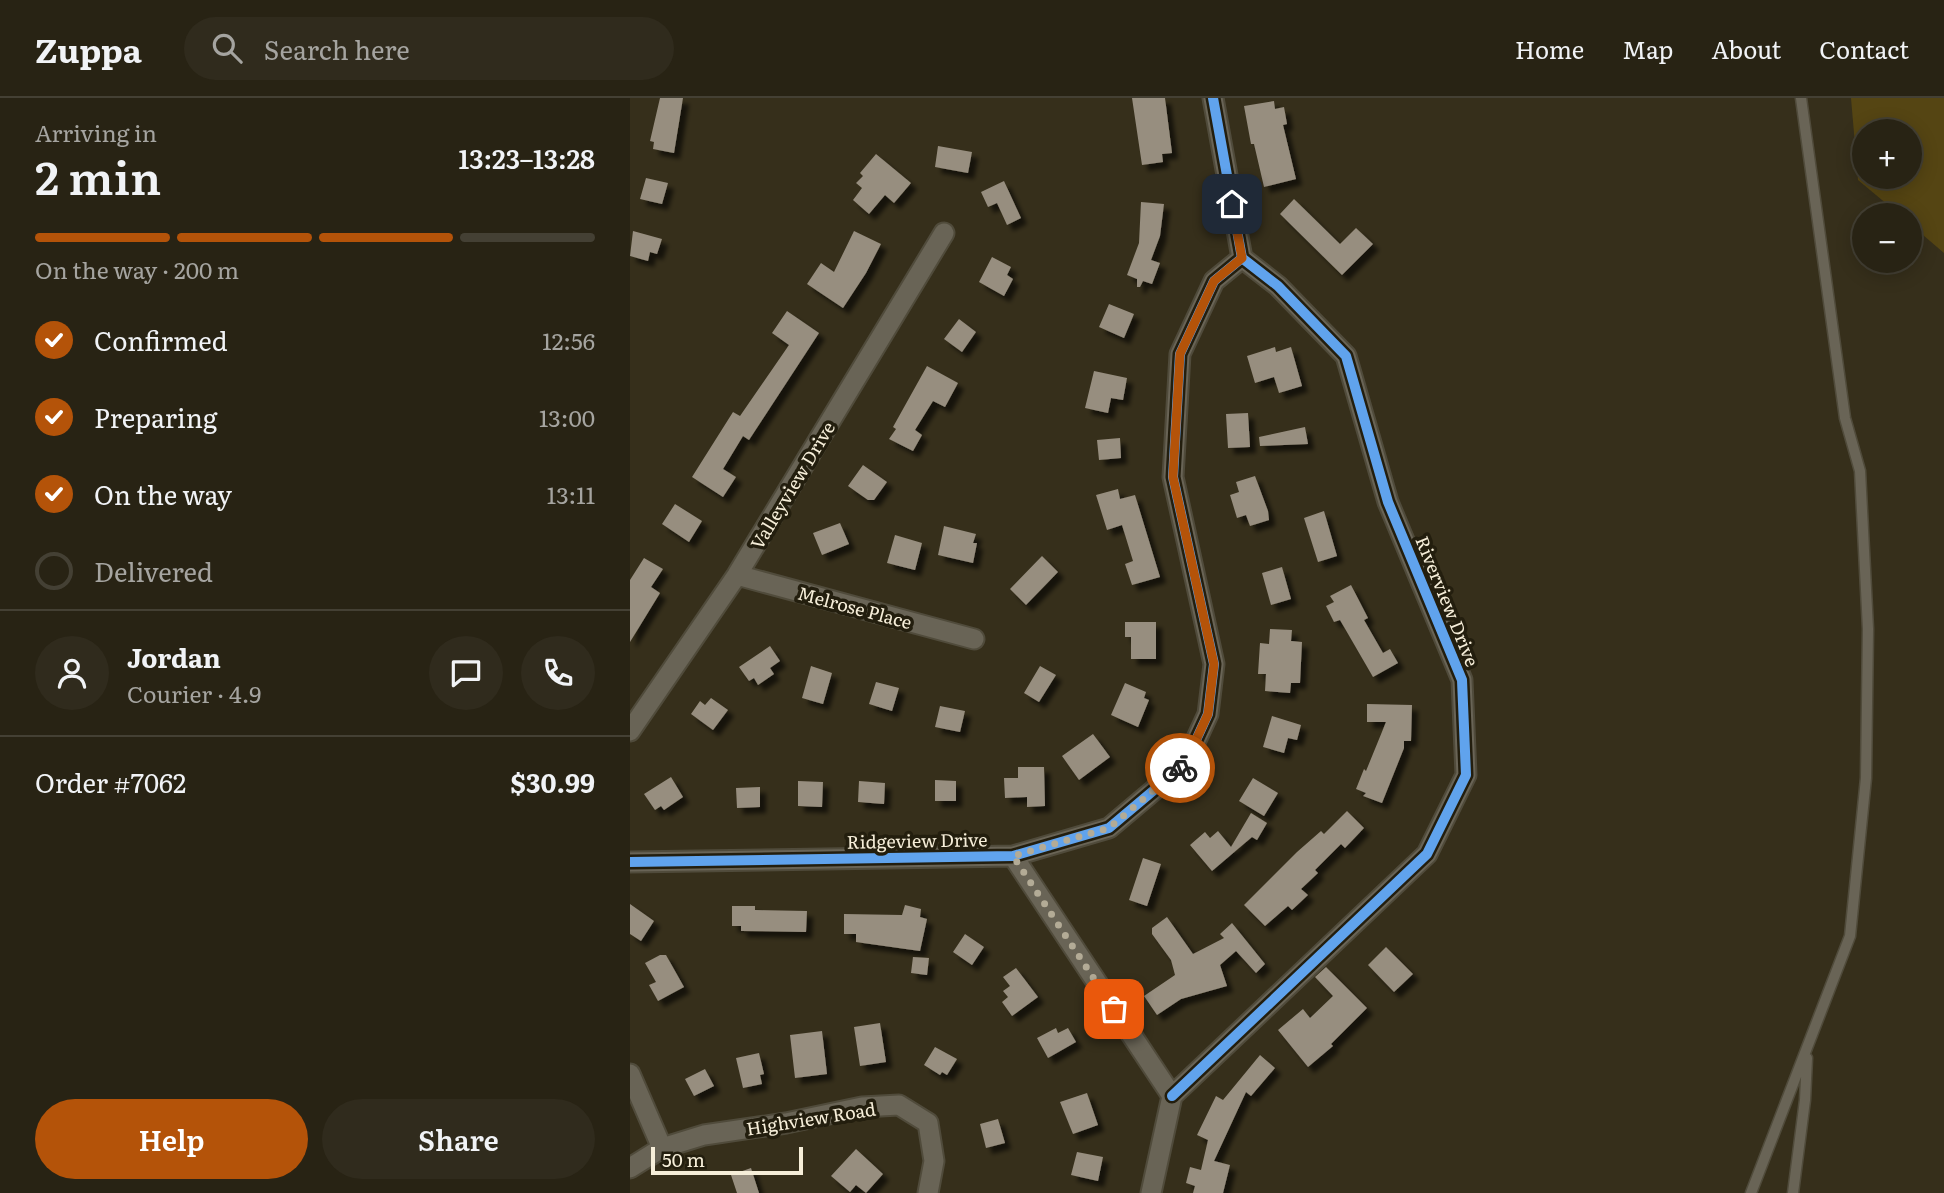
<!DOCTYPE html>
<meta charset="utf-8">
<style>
:root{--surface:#282314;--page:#302b1d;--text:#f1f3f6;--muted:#a5a4a0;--line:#444034;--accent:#b45309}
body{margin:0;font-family:Literata,serif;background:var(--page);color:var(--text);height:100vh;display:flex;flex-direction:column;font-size:26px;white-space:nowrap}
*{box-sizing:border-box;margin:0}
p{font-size:23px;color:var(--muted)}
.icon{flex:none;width:38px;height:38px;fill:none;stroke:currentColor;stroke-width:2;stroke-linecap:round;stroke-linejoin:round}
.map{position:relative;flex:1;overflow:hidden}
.sheet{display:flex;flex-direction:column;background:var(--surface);width:630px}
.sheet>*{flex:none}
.buttons{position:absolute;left:1222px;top:21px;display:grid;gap:14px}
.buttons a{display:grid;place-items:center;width:70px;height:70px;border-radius:50%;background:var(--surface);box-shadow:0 4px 18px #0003,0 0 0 2px var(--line);font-size:35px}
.scale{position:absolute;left:21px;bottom:18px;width:152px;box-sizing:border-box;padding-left:7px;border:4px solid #f6eed9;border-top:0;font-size:19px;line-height:24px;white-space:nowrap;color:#f6eed9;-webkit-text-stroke:5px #231e0e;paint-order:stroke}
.pin{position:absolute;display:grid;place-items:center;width:60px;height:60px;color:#fff;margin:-30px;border-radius:14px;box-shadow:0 4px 10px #0006}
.courier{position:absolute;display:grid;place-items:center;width:70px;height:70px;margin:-35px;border:5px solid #b45309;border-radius:50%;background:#fff;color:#222;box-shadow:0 2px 9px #0007}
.overview em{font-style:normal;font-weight:600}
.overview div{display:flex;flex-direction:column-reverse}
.overview{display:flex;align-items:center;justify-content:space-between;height:119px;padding:0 35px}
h1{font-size:46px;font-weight:600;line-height:52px}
.bar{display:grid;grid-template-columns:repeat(4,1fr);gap:10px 7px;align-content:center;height:84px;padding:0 35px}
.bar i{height:9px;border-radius:5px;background:var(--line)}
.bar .on{background:var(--accent)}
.bar p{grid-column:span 4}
.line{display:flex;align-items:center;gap:18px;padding:0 35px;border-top:2px solid var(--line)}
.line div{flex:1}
.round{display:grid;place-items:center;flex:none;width:74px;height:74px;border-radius:37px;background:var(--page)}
ol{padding:0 35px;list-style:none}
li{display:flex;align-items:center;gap:21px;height:77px}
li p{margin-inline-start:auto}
li .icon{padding:7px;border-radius:50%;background:var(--accent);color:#fff;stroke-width:4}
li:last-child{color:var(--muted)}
li i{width:38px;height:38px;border:4px solid var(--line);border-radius:50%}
.button{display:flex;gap:14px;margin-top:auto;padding:14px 35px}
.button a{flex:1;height:80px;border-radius:42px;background:var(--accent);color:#fff;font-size:28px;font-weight:600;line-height:80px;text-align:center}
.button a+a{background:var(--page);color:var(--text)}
header{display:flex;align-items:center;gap:42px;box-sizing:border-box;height:98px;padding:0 35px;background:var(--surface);border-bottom:2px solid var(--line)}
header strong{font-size:33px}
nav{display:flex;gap:38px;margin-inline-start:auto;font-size:24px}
.search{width:490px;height:63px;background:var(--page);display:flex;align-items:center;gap:18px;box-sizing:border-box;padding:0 24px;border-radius:38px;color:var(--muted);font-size:26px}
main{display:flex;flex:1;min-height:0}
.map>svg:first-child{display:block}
.green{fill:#554513;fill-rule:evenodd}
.building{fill:#978e7f;filter:url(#shadow)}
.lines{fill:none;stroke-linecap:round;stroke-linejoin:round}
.lane-casing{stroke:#504b3b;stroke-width:13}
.street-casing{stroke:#504b3b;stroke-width:23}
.lane{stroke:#696456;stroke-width:10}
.street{stroke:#696456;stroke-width:19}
.cycleway-casing{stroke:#231e0e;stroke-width:15}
.cycleway{stroke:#60a3ed;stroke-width:10}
.done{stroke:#b3ab96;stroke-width:7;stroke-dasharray:0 12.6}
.route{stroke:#b45309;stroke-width:9}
.labels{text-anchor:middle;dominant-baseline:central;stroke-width:7;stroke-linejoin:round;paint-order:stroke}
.street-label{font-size:18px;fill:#f6eed9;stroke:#231e0e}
</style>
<header>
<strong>Zuppa</strong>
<div class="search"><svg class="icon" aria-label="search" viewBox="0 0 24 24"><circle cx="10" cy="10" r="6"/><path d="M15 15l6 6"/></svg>Search here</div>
<nav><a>Home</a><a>Map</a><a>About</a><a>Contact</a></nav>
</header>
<main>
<section class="sheet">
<div class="overview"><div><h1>2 min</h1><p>Arriving in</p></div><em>13:23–13:28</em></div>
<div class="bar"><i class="on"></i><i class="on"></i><i class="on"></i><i></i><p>On the way · 200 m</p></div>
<ol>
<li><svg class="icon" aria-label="check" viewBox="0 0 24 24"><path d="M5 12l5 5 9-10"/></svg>Confirmed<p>12:56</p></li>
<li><svg class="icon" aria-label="check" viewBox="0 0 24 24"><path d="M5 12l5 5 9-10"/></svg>Preparing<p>13:00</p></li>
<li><svg class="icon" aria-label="check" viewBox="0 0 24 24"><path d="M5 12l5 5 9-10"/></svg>On the way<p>13:11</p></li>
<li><i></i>Delivered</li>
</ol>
<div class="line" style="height:126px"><a class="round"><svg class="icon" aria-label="person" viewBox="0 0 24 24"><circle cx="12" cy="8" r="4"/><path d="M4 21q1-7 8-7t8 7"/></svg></a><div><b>Jordan</b><p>Courier · 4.9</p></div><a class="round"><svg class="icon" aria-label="chat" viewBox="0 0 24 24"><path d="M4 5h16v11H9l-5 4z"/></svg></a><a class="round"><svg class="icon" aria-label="phone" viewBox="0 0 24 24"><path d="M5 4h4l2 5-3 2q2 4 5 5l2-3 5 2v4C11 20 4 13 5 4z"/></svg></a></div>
<div class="line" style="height:91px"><div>Order #7062</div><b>$30.99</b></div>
<div class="button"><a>Help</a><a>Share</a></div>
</section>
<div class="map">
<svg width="1314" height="1095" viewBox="0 0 1314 1095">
<defs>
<filter id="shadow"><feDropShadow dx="6" dy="6" stdDeviation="2" flood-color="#0009"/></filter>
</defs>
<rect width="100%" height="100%" fill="#362f1b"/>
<path class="green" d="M1221,0h93v155l-35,-30v-8h-9l-42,-35zM1234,33h45v46h-45z"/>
<path class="building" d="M30,0h23l-9,55 -21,-4 1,-7 -4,-1z
M502,0h33l7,55 -10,1 1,8 -21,3z
M644,3l1,8 9,-2 3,17 -4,1 13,54 -32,8 -10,-43h-3l-7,-38z
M308,48l34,6 -4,21 -33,-6z
M246,56l35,29 -17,20 -9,-8 -16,19 -16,-14 9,-12 -6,-5 7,-7 -3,-3z
M16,80l22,5 -6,21 -22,-5z
M374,83l17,37 -14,7 -10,-22 -9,4 -7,-15z
M664,101l46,45 16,-16 17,16 -31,31 -62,-61z
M511,104l23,2 -4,32 -9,24 9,3 -8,21 -9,-3 -3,6h-3v-8l-10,-4 12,-32z
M3,133l29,8 -5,15 -7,-2 -2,9 -18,-5z
M224,133l27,13 -15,29 -23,35 -36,-24 14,-21 13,9z
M362,159l19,10 -4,8 6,4 -9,17 -25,-14z
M479,206l25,10 -10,24 -25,-11z
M157,213l32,22 -70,107 -6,-4 -20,33 13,8 -13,20 -31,-20 41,-65 7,4 49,-71 -17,-12z
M329,221l17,13 -14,20 -18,-13z
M645,249l1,5 15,-5 11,39 -23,7 -5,-16 -19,6 -8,-27z
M297,268l31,17 -13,24 -12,-6 -18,29 7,5 -9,16 -24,-12 7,-10 -3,-2z
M464,273l33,7 -4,22 -12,-2 -3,15 -23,-5z
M618,315l2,34 -22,1 -2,-34z
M675,329l3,17 -48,2 -1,-9z
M490,340l1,20 -22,2 -2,-20z
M233,367l24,17 -13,18h-6l-20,-14z
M625,378l13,35 1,9 -19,6 -4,-11 -9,3 -7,-23 9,-3 -3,-10z
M488,391l2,10 15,-4 25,82 -28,8 -7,-21 8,-3 -11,-36 -15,5 -11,-35z
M45,406l27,17 -13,21 -27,-18z
M694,413l13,45 -19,6 -14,-44z
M210,425l9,21 -27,11 -9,-22z
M314,428l32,8 -3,9h4l-4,20 -35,-8z
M265,437l27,8 -7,27 -28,-7z
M412,458l16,16 -32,33 -16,-16z
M14,460l19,11 -12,18 9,6 -30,49v-62z
M652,469l9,32 -20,6 -9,-32z
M721,487l17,33 -4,2 19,33 7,-4 8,14 -25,14 -33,-57 -6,2 -8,-16 8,-4 -4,-6z
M495,524h31v37h-25v-22h-6z
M640,531l22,1 -1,11 11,1 -2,41h-9l-1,10 -25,-2 1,-17h-8l2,-31 9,1z
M140,548l10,15 -10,7 4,6 -16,11 -4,-7 -5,3 -10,-14z
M181,568l21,7 -9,31 -21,-6z
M410,568l16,9 -17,27 -15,-9z
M246,584l23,6 -7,23 -23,-7z
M495,585l21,9 -2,6 5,2 -11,27 -27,-12z
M81,600l17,12 -15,20 -22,-16 9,-13 5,4z
M737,606l45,1 -1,36h-7v7l-22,55 -19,-7 3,-3 -10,-4 8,-20 2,2 20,-49h-19z
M310,608l25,5 -5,21 -25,-5z
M642,618l29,9 -4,15 -9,-2 -4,15 -21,-6z
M463,636l17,23 -31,23 -17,-24z
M388,669h26l1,39 -18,1v-10l-22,1 -1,-20h14z
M41,679l12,20 -19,13 -3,-4 -6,4 -11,-16z
M623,680l25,15 -14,23 -25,-15z
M305,682l21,1v20h-21z
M168,683l25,1 -1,25 -24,-1z
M229,683l26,2 -1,21 -26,-2z
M130,689v20l-23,1 -1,-20z
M717,713l17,17 -19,20 -4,-4 -26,26 3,3 -17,16 7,6 -16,15 -4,-4 -23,20 -21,-21 53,-53 24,-21 3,3z
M621,715l16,10 -10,17 -5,-3 -40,34 -22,-26 15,-13 5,6 8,-7 13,16z
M513,760l18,6 -14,42 -18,-6z
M0,806l24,17 -13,20 -11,-7z
M275,807l16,4 -1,8 7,2 -7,32 -64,-9v-8h-12v-20l58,1z
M102,808h23v4l52,1 -1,21 -65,-1v-5h-9z
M537,819l26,37 31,-16 -4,-4 12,-11 33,41 -9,9 -20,-22 -16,14 7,21 -46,13 -24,16 -13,-19 31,-21 -4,-15 -19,-26v-6z
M335,836l19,13 -12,18 -19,-13z
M756,849l27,27 -19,18 -26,-27z
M30,857h6l18,32 -26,14 -9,-16 7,-3 -11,-19z
M283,859l16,1 -2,17 -16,-2z
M696,869l41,41 -36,36 2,2 -25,21 -30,-37 25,-21 7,9 23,-22 -18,-19z
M386,870l22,29 -26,19 -10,-14 6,-5 -5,-6 7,-5 -7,-9z
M250,925l6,39 -26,4 -6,-39z
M426,930l2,5 10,-5 8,14 -28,16 -11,-20z
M192,933l5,43 -32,4 -5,-43z
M305,949l22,12 -10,16 -5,-3 -2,3 -16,-10z
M129,955l5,21 -4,1 2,9 -19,4 -7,-30z
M630,957l15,13 -24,28 -5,-4 -32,69 16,4 -7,28h-30l2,-7 -9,-3 4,-16 11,3 7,-30 -11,-5 19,-39 7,4z
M75,971l9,17 -20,10 -9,-17z
M457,995l11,32 -25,9 -13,-32z
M368,1021l7,24 -19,5 -6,-24z
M226,1051l27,25 -17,19 -10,-8 -6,7 -19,-16z
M447,1054l26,5 -5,24 -27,-6z
M121,1070l8,25h-22l-6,-18z"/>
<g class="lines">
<defs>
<path id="lane" d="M1121,1095l99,-257 16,-158 2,-149 -8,-158 -15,-53 -44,-320
M1163,1095l12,-93 2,-42"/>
<path id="street" d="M107,477l237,64
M0,633l107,-156 207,-342
M383,758l159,240 -21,97
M0,764l383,-6 96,-28 76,-64 23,-50 6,-50 -41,-187 7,-123 34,-73 28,-23
M0,976l32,74
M542,998l255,-242 39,-79 -4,-95 -74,-178 -42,-146 -68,-70 -36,-28 -29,-160
M0,1070l32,-20 42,-13 82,-12 76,-16 37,-2 29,18 6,38 -6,32"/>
</defs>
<use href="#lane" class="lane-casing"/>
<use href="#street" class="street-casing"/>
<use href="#lane" class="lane"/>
<use href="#street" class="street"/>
<defs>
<path id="cycleway" d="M0,764l383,-6 96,-28 76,-64 23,-50 6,-50 -41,-187 7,-123 34,-73 28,-23
M542,998l255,-242 39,-79 -4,-95 -74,-178 -42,-146 -68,-70 -36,-28 -29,-160"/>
</defs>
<use href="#cycleway" class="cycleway-casing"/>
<use href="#cycleway" class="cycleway"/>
</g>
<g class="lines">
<path class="done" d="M484,911l-101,-153 96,-28 71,-60"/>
<path class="route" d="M550,670l5,-4 23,-50 6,-50 -41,-187 7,-123 34,-73 28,-23 -10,-54"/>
</g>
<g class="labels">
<g class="street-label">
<text transform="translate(162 387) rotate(-59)">Valleyview Drive</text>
<text transform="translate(818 503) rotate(68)">Riverview Drive</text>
<text transform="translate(225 509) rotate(15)">Melrose Place</text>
<text transform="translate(287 742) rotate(-1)">Ridgeview Drive</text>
<text transform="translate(181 1020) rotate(-9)">Highview Road</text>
</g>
</g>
</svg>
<div class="buttons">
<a>+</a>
<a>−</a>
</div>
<div class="scale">50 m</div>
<div class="pin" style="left:484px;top:911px;background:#ea580c"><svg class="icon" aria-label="bag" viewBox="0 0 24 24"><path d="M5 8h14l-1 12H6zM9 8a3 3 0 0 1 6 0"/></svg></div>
<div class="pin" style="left:602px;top:106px;background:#1f2937"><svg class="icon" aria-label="home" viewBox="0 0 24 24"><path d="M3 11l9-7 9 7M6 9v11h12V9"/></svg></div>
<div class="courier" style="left:550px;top:670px"><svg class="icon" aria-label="bike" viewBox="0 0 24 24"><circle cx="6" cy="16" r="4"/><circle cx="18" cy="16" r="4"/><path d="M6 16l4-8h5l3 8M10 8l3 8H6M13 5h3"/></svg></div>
</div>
</main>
